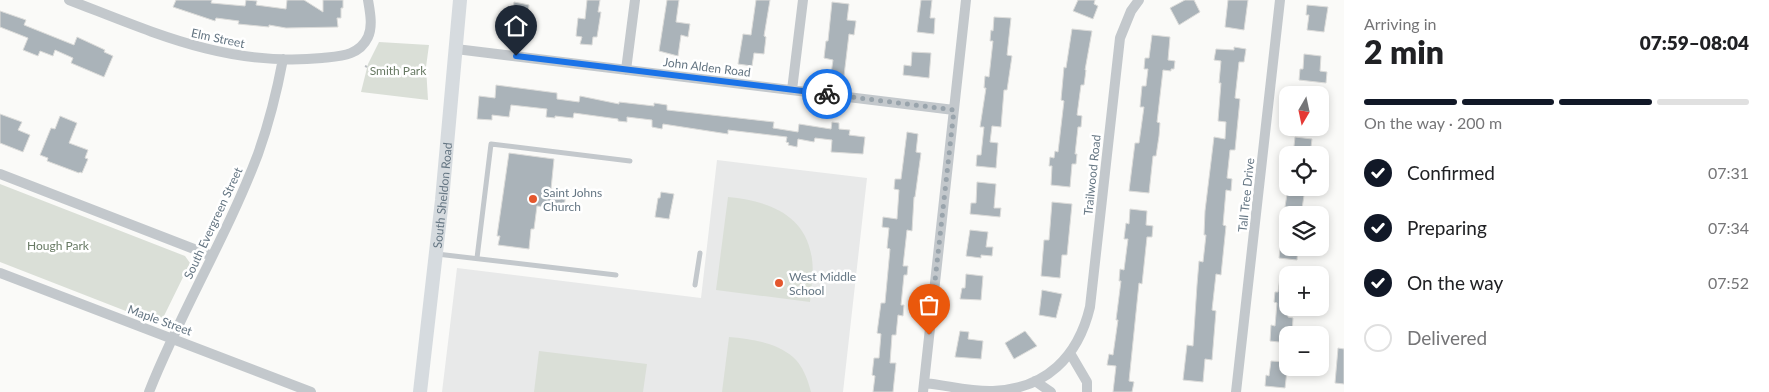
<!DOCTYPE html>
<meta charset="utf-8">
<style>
:root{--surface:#fff;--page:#f2f2f2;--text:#202124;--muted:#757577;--line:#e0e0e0;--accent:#111827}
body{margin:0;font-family:Lato,sans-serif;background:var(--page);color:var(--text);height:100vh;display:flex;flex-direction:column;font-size:19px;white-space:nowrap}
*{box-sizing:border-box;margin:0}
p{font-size:16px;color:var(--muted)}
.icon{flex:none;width:28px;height:28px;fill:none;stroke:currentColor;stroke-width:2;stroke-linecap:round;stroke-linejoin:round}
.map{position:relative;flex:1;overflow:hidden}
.side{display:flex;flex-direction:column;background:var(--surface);width:425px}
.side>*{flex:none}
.needle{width:32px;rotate:189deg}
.controls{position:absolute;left:1279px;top:86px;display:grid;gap:10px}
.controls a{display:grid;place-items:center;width:50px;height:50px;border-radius:10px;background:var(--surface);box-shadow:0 2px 8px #0003;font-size:25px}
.pin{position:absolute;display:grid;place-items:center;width:42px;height:42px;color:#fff;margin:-51px -21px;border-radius:50% 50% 50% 0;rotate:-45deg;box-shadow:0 0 5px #0007}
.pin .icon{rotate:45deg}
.courier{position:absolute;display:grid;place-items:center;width:50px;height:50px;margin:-25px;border:4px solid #1a73e8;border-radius:50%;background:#fff;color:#222;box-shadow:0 1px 6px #0007}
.head em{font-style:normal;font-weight:800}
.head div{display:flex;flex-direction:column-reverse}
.head{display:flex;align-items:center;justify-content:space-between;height:85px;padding:0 20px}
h1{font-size:32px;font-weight:800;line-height:38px}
.bar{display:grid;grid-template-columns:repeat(4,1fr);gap:8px 5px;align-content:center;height:60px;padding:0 20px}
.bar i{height:6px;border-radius:4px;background:var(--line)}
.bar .current{background:var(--accent)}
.bar p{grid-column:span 4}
ol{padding:0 20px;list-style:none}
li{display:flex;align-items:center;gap:15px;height:55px}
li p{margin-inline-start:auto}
li .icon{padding:5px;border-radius:50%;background:var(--accent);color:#fff;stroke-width:4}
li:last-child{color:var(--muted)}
li i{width:28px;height:28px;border:2px solid var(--line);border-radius:50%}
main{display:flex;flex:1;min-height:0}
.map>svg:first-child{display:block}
.built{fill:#e8e9e9}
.green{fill:#dadfd7}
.building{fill:#aab3b9;stroke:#dcdcda}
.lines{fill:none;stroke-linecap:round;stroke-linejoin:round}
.path{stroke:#bbbfc2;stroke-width:2;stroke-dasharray:2.5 2.5;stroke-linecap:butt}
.service{stroke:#c3c8cc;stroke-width:5}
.minor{stroke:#c3c8cc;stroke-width:10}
.secondary{stroke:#d6dbdf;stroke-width:14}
.done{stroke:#99a4ac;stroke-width:5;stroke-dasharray:0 9}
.route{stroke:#1a73e8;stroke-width:6}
.poi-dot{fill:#e4572e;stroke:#fff;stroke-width:2}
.labels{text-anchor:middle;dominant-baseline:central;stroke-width:5;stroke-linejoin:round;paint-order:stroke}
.street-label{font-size:12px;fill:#657683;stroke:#fff}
.park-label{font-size:12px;fill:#687a64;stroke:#fff}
.poi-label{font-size:12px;fill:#657683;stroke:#fff;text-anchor:start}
</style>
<main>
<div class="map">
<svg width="1344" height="392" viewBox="0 0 1344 392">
<rect width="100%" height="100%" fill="#fafaf8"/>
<path class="built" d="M717,160l150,18 -24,214h-401l15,-124 244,30z"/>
<path class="green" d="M379,42l50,3 -3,22 2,33 -67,-8 7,-28z
M0,184l185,72 5,7 -29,59h-7l-154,-60z
M728,197c40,4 78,17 84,62 2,15 -1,29 -2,43l-94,-12z
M729,337c22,2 47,5 64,20 10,9 15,23 18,35h-89z
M539,351l108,13 -4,28h-109z"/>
<path class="building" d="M176,0h36l-1,3 34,3 1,-6 11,1 -1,4 30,4 1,-9h17l19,12v-12h20v8h-2v10h-4l1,9 -52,1 -17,-3v2l-31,-3 1,-3 -23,-3 -1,3 -42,-14z
M587,0h13l-2,12h3l-4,25h-4l-1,8 -12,-1 2,-7 -6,-1 2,-18 7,1z
M667,0h12l-3,22 14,2 -2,13 -7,-2 -3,21 -19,-5z
M756,0h14l-6,36 2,1 -2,17 -10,-1 -2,13 -14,-2 5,-30 8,1z
M921,0h11l-2,18h5l-1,16 -17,-2z
M1078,0h17l-1,4 4,2 -5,13 -20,-8z
M1185,0h9l6,12 -21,13 -9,-17z
M1228,0h20l-4,30 -19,-3z
M514,2l15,3 -1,9 6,1 -3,21h-5v1l-14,-2v-6h-2z
M832,2l17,2 -2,16 9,1 -2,14 -5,-1 -5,42 -13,-2 2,-14 -9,-2 2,-17h2z
M1307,5l21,2 -4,25 -17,-2 2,-15h-3z
M0,11l26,9 -2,5 50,20 3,-8 28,13 -1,2 9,4 -9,21 -33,-14 2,-5 -18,-8 -2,6 -13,-5 -2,5 -15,-6 5,-12 -28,-11z
M994,17l17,1 -4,37 5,1 -5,34h-3l-3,37 -9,-1 -2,16 8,1 -2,25 -20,-2 1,-11h4l3,-28h-4l6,-39h-2l1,-12 4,1 4,-36h-3l1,-11 2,1z
M1072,29l20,2 -7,39h1l-2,15h-3l-4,30 5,1 -1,11h-3l-3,27h2l-1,10h-4l-2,23 -19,-2 1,-19h-3l1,-9 4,1 1,-7 3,1 6,-51 -3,-1 3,-33 2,1z
M1152,35l18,2 -2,23 7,1 -1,8h-3v2l-8,-1 -6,52 3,1 -1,13 -3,20h-3l-4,37 -20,-2 6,-48h4l5,-36h-4l2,-21h4l2,-17h-4l1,-11h4z
M1234,47l12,2 -2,13h-5l-4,36 5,1 -5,51h-5l-3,28 5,1 -1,12 -5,-1 -3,35 3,1 -5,49 -5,-1 -4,36 4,1 -4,49 -7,-1 -2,23 -20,-2 4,-35 6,1 4,-61 2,-24 4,1 3,-27h-2l1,-24 9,-74 11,2 1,-17 -8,-1 3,-38h-2l2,-22 -7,-1 2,-11 18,1z
M912,52l19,1 -2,25 -26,-3 1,-10 7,1z
M1304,54l17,2 -1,15 7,1 -1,11 -27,-3 1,-11h3z
M496,85l61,8v6l22,3 1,-6 39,8v-2l35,4v-3l13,2v5l107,12 -1,6 25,4 1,-8 32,5 1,-7 7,1v6l11,1 -1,5 16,2 -2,17 -32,-2 1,-12 -17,-2 -1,4 -16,-3 -1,8 -9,-2 1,-2 -3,-1 1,-5 -59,-7v4l-65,-10 -1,5 -10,-2v-7l-25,-3v5l-9,-1v-2l-44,-6 -1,5 -18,-2v2l-9,-1 1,-8 -36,-4 -2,12 -17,-2v5l-15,-1 2,-23 16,2z
M0,114l22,8 -4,8 12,5 -7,17 -23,-9z
M60,116l17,7 -8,20 19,7 -3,8 3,1 -6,14 -2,-1 -1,1 -32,-12 1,-3 -8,-3 11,-27 4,1z
M907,132l11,2 -2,18 5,1 -6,44h-1l-2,34 -5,-1 -4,36h5l-1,9h-3l-3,30h3l-1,11 -5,-1 -2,20h-4l-2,28h6l-3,29h-20l2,-16 -3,-1 2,-17h5l2,-24 -4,-1 4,-30h4l5,-54 -3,-1 2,-20 -7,-1 1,-10 14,2 2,-29 -5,-1 1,-10h6z
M1295,137l17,2 -2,16h-17z
M509,153l45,6 -3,30 15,2 -2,18 -27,-3 -3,23h-3l-2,20 -31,-4 2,-9h-3z
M977,182l19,2 -2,24h7l-1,9 -30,-3 1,-11h5z
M1288,188l17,1 -4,26 -17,-2z
M661,192l13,2 -5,25 -14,-2 3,-19h2z
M1052,202l20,2 -5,51h-5l-2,23 -19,-2 3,-36h5z
M1130,209l17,2 -1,14 7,1 -1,11h-5l-5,47 -3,-1 -10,98 5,1 -2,10h-19l3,-26 -9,-1 2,-11 4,1 5,-35h-2l5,-39h-2l1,-12 4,1 4,-31h-4l2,-16 3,1z
M970,230l18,2 -2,15h7l-1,9 -11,-1v3l-15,-2z
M1280,248h18l-1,12 -18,-2z
M966,274l17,2 -2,24 -21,-1 2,-11h3z
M1280,277l8,1v39l5,1 -1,17h-4v8l-18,-2 1,-16 4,1 2,-23 -3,-1 1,-10h3z
M1042,290l20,4 -6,24 -17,-3z
M960,331l9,1 -1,7 15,2 -2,18 -26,-2z
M1025,331l12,15 -23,13 -9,-16z
M1338,348l6,1v35l-9,-1z
M1271,361l17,1 -3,26 -20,-2 1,-11 3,1z"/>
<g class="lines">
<path class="path" d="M365,66l27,11"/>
<path class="service" d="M437,254l179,21
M477,258l14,-114 139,17
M695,285l5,-32"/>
<path class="minor" d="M69,0c86,33 158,67 253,58 18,-2 37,-2 46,-21 5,-11 2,-25 0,-37
M456,49l498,61
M626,70l9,-70
M792,90l11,-90
M0,174l212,82
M0,273l311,119
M1070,353l17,29v10
M1035,381l16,11
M924,383c22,2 47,9 69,8 53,-2 85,-34 97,-84l30,-269 11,-27 8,-11
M149,392c32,-81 78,-156 109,-238 11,-31 19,-63 25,-95
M923,392l43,-392
M1236,392l44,-392"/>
<path class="secondary" id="s1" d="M420,392l22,-192 18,-200"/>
</g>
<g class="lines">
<path class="done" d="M827,94l127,16 -25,225"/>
<path class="route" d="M516,56l311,38"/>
</g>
<g class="poi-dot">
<circle cx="533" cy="199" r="5"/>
<circle cx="779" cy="283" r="5"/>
</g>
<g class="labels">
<g class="street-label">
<text transform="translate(218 38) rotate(12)">Elm Street</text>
<text transform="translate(707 67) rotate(7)">John Alden Road</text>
<text transform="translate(1092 175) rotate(-84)">Trailwood Road</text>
<text transform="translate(1246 195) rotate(-84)">Tall Tree Drive</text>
<text stroke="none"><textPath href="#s1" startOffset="198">South Sheldon Road</textPath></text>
<text transform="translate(213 223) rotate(-65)">South Evergreen Street</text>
<text transform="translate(160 320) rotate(20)">Maple Street</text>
</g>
<g class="park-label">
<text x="398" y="70">Smith Park</text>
<text x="58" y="245">Hough Park</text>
</g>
<g class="poi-label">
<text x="543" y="192">Saint Johns<tspan x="543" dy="14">Church</tspan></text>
<text x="789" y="276">West Middle<tspan x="789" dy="14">School</tspan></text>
</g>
</g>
</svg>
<div class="controls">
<a><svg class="needle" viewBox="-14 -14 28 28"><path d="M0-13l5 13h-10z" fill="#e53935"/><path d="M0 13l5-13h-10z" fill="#757577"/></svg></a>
<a><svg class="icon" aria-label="locate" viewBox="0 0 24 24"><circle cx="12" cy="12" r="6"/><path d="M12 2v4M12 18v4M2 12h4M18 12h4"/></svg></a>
<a><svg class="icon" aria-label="layers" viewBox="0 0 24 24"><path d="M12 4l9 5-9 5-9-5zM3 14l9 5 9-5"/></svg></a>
<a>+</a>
<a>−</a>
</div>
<div class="pin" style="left:929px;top:335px;background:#ea580c"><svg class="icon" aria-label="bag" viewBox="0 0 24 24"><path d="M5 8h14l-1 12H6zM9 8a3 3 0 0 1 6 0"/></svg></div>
<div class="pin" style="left:516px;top:56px;background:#1f2937"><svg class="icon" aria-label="home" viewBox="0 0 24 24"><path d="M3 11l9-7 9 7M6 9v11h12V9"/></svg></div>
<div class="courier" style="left:827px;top:94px"><svg class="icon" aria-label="bike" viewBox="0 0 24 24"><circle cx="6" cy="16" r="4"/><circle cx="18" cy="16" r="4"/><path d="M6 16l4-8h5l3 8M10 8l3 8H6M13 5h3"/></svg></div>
</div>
<section class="side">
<div class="head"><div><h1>2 min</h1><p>Arriving in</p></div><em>07:59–08:04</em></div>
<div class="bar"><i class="current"></i><i class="current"></i><i class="current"></i><i></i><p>On the way · 200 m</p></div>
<ol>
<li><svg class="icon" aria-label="check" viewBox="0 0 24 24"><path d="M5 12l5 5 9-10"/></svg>Confirmed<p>07:31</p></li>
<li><svg class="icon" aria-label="check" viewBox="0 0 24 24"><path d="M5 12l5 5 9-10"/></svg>Preparing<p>07:34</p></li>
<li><svg class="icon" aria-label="check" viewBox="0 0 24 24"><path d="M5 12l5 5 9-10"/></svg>On the way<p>07:52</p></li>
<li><i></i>Delivered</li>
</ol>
</section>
</main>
